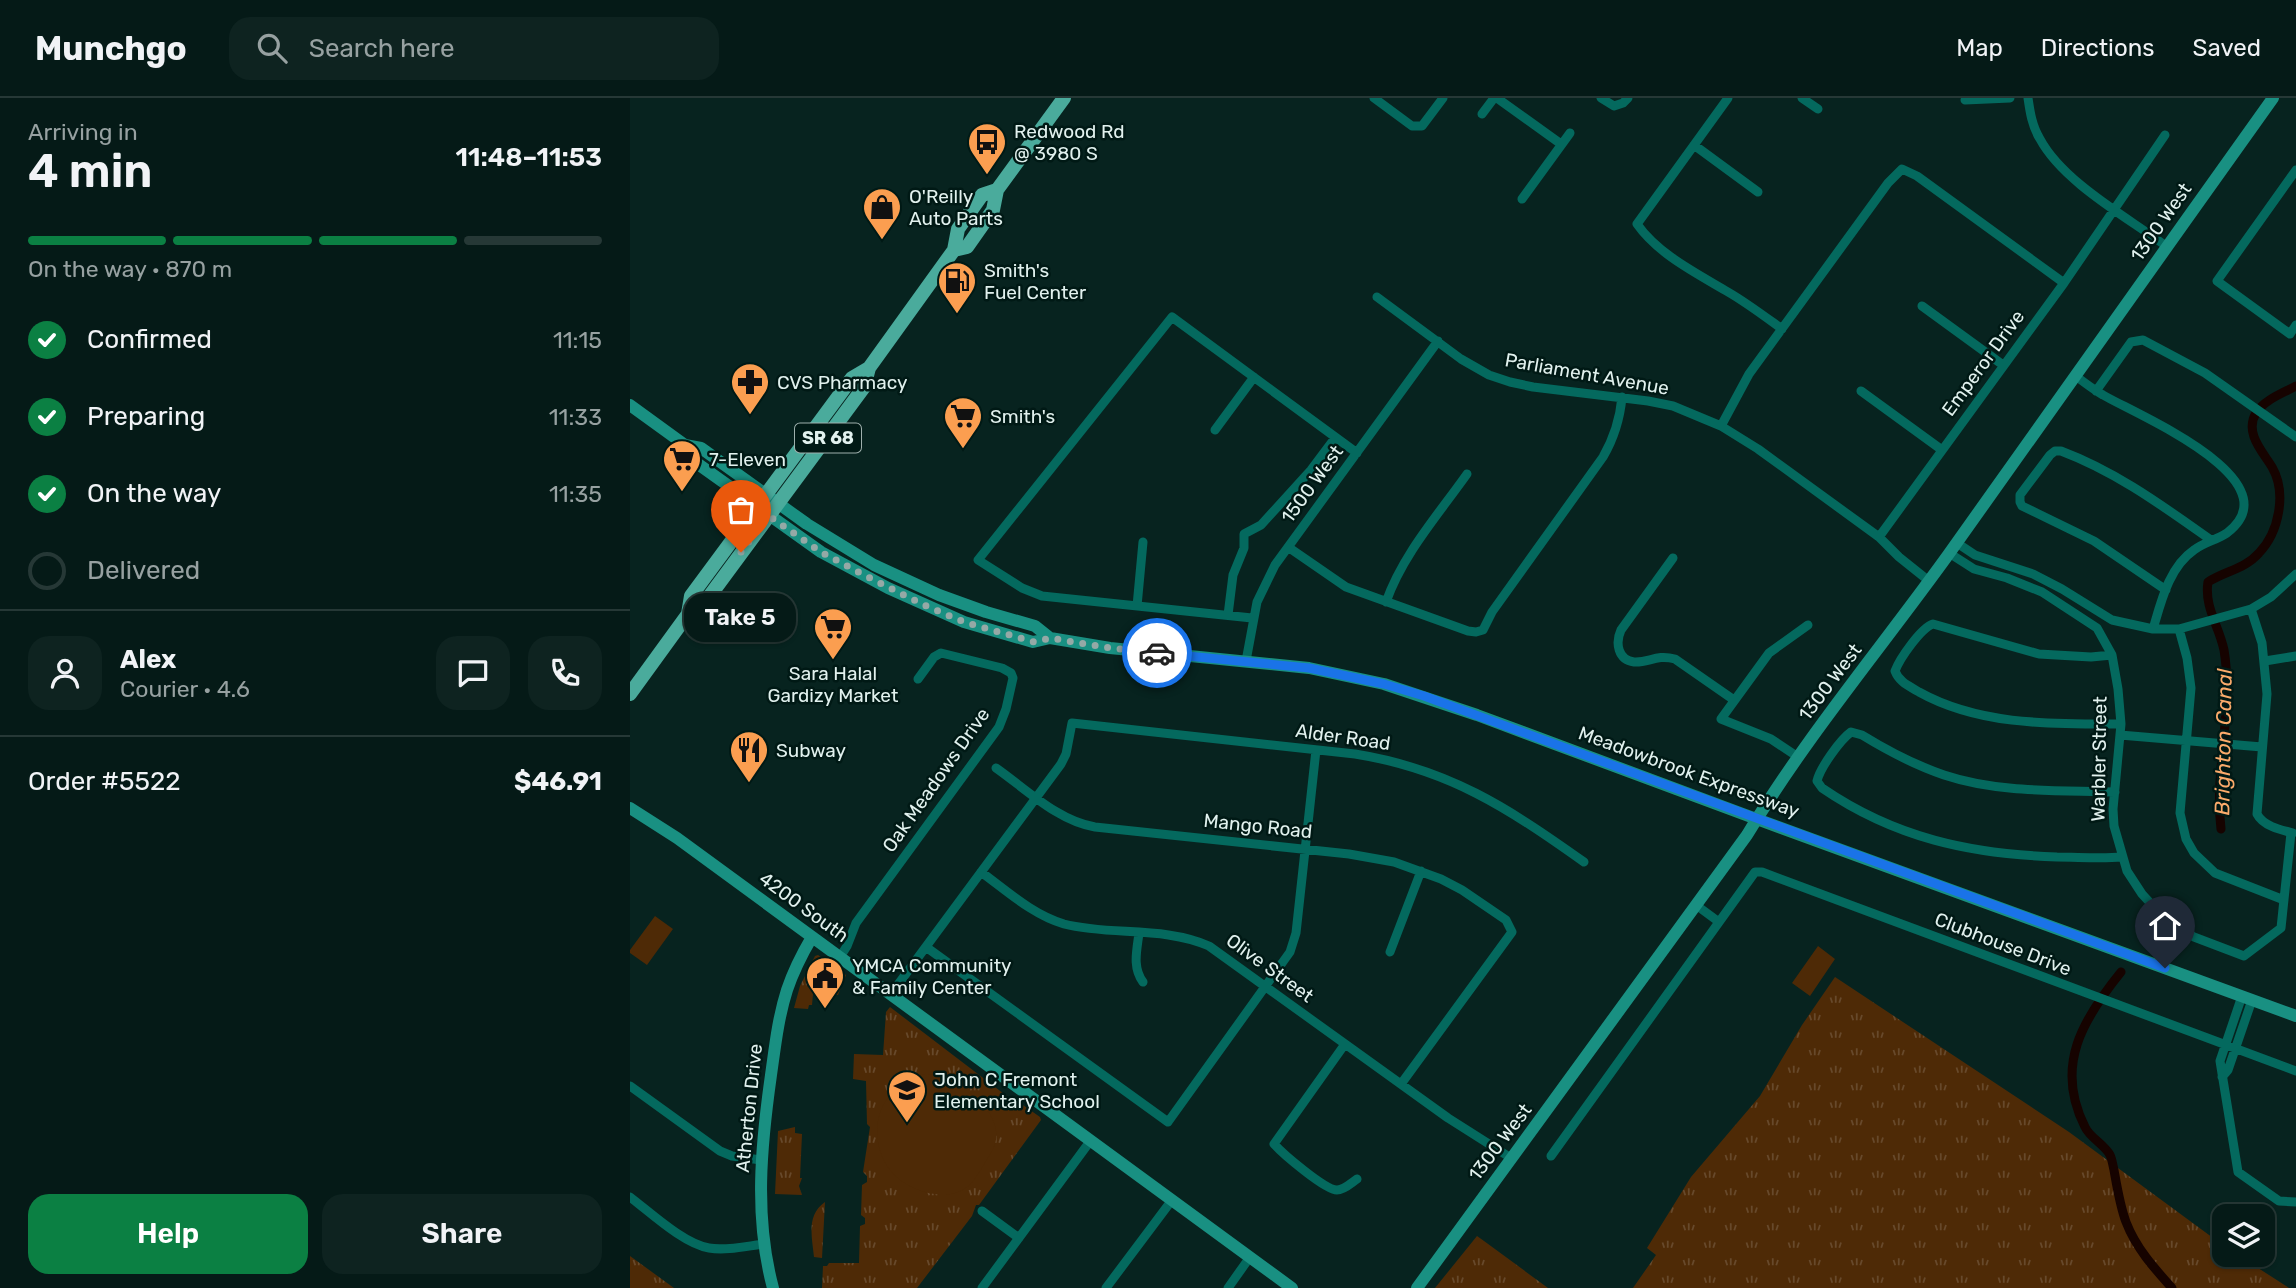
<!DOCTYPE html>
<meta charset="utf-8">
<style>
:root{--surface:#051a17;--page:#0e2320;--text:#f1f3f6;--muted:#97a1a1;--line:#263836;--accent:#0b8043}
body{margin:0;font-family:Rubik,sans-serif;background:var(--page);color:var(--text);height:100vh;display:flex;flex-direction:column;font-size:26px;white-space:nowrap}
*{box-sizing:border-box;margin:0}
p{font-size:23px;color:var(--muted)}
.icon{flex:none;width:38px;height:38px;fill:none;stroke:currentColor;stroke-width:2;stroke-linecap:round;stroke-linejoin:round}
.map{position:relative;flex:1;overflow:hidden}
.panel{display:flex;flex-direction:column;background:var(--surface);width:630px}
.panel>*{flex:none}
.tools{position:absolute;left:1582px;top:1106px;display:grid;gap:14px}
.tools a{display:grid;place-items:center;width:63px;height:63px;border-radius:14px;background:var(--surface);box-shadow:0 2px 5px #0004,0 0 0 2px var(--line);font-size:35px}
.pin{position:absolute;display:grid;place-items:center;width:60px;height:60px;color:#fff;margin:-72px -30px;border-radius:50% 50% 50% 0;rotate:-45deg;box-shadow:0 0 7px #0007}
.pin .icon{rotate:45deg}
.courier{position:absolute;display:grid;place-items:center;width:70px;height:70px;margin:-35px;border:5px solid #1a73e8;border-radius:50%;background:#fff;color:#222;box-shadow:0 2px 9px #0007}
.bubble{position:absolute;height:49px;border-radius:21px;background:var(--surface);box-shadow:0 2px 5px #0004,0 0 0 2px var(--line);font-size:23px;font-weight:600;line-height:49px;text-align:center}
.headline em{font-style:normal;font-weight:600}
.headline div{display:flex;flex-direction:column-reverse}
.headline{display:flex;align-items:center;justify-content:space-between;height:119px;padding:0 28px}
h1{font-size:46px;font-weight:600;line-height:52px}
.bar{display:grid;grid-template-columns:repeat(4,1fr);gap:10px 7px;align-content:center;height:84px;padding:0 28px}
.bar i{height:9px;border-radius:5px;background:var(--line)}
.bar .on{background:var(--accent)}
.bar p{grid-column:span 4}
.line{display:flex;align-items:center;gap:18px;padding:0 28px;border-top:2px solid var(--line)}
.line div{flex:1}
.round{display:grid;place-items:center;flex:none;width:74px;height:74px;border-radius:21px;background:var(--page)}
ol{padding:0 28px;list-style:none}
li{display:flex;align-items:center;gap:21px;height:77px}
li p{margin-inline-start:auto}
li .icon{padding:7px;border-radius:50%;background:var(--accent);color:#fff;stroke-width:4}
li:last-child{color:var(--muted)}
li i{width:38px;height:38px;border:4px solid var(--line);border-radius:50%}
.action{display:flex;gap:14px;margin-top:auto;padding:14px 28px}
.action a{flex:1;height:80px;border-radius:21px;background:var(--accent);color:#fff;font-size:28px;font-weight:600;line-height:80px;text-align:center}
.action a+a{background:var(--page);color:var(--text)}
header{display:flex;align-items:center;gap:42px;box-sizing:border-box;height:98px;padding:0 35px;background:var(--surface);border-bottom:2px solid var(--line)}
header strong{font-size:33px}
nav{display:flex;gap:38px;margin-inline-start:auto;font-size:24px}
.search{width:490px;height:63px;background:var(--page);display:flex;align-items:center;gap:18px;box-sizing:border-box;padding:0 24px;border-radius:21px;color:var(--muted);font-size:26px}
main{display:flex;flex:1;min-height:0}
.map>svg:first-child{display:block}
.grass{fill:url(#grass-tufts)}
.garden{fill:#4e2a06}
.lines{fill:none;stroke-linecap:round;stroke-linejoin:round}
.canal{stroke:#160300;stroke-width:9}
.street{stroke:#04695e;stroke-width:9}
.secondary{stroke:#199082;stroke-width:12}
.primary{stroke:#4aab9c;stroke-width:14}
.done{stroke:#95a9a6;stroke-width:7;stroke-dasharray:0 12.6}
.route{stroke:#1a73e8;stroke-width:9}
.labels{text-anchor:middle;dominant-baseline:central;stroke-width:5;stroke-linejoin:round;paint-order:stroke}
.shield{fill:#001915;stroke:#9eb0ad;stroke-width:2}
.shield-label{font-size:18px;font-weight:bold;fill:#e1f1ee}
.poi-label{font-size:19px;fill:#e1f1ee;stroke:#001915;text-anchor:start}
.street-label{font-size:19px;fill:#e1f1ee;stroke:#001915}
.water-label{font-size:21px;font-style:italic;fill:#fbab6b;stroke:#001915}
</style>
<header>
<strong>Munchgo</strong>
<div class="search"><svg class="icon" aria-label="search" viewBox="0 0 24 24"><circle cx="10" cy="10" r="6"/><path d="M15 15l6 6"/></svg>Search here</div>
<nav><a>Map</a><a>Directions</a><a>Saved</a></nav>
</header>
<main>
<section class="panel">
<div class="headline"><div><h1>4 min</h1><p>Arriving in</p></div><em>11:48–11:53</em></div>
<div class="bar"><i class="on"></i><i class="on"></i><i class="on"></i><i></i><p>On the way · 870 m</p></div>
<ol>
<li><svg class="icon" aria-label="check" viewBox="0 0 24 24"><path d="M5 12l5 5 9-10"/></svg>Confirmed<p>11:15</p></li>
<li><svg class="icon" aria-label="check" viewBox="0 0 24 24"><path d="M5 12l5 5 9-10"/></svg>Preparing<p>11:33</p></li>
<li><svg class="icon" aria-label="check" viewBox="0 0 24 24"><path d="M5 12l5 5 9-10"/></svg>On the way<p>11:35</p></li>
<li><i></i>Delivered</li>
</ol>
<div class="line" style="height:126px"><a class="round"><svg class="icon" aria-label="person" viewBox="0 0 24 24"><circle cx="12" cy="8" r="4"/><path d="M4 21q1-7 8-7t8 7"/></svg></a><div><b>Alex</b><p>Courier · 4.6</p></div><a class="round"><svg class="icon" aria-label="chat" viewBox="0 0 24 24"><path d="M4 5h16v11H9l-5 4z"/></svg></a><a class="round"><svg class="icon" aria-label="phone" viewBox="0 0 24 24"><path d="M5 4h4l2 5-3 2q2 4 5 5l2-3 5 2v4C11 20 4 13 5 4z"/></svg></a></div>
<div class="line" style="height:91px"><div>Order #5522</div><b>$46.91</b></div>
<div class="action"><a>Help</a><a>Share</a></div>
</section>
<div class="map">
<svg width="1666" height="1190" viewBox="0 0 1666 1190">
<defs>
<pattern id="grass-tufts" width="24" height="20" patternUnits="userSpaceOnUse" patternTransform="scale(1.75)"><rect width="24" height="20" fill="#4e2a06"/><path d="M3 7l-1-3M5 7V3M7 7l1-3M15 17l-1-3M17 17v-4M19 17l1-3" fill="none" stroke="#67492b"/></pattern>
</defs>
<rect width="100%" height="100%" fill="#07231f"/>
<path class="grass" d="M188,857l28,20 -8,20 -25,-1 -1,11h-3l-1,4 -14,-1 6,-22 15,-30z
M1205,879l234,155 155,114v9h14l51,33h-656l23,-33 -9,-7 44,-71 69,-81 42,-71z
M260,909l122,93 8,3 20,14 1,3 -62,85h-3l-4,11 -55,72h-95l1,-22h4l2,-3h30l1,-37 5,-2v-6l-4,-3 1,-30 5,-3v-6l-4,-4 7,-45 -3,-3 -1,-43 -13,-2 1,-25 29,1 3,-43z
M165,1029v6l7,1 -2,44h2l-3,8 3,9 -27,-1 3,-63z
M195,1104l-3,56 -8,-1c-2,-20 -8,-42 11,-55z
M847,1138l7,5 64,47h-113z
M0,1158l44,32h-44z"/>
<path class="garden" d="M25,818l18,13 -26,36 -17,-12v-3z
M1188,848l17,13 -25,37 -18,-13z
M290,976c6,1 15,0 21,3 22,9 52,28 55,54 2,11 -4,21 -10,30 -5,8 -11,20 -19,26 -21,17 -62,3 -77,-17 -15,-19 -18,-50 -3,-71 4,-5 8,-13 13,-17 5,-4 14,-6 20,-8z"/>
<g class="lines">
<path class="canal" d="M1591,731c-7,-60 13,-119 3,-179 -5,-24 -20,-43 -16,-68 17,-11 37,-13 51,-29 20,-21 28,-60 13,-86 -9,-15 -28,-34 -16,-54 8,-13 27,-20 40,-27
M1491,874c-38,47 -67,94 -36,155 5,11 19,17 25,28 2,4 3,11 4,15 3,17 6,36 12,52 10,26 28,46 46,66"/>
<path class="street" d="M744,0l38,28h10l21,-28
M867,0l64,46
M971,0l13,8 9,-3 5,-5
M1098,0l-91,126c21,30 59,49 91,68 19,11 36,24 54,37
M1172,0l16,11
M1398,0c2,14 4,28 12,41 23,43 87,78 126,107
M1335,2l45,-2
M852,16l12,-16
M1064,47l64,47
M1666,72l-79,111 73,53 6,-9
M892,101l48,-66
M747,199l84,62 28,16 21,7 23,5 115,14 25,5 48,20 37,23 121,88 20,20 30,24
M1292,208l81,59
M1447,279c8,6 17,13 26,18 32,19 193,85 124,138 -10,7 -23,9 -33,17 -25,17 -33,52 -41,79
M1231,293l81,59
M1466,293l35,-49 12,-2 62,33 91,64
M1091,328l28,-52 139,-191 14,-14 15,7 147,107
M585,332l39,-53
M1249,439l185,-254 101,-148
M1327,445l18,12 58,19 29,15 50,31 41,9h26l72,-20 20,-12 25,-23
M658,449l58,40 122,44 8,1 7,-2 9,-18 111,-155c11,-19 17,-38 19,-60
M1319,455l25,16 33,9 35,14 55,36 15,27 6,34 3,35 -8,85 1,17 13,45 15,23 22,24 30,19 50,19 37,-28 10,-95
M1043,460l-52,72c-6,13 -3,30 13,32 15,1 22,-8 41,-3l59,41
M1536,492l-72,-49 -72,-35 -2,-4v-7l30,-40 5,-4h6c56,21 103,56 150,89
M756,504c17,-48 52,-87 81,-128
M507,508l6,-64
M1621,511l11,34 5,51 -10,120c6,12 24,16 36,19
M598,517l5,-40 11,-27v-14l17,-9 50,-55 24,-32
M622,520l-210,-22 -20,-8 -44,-28 194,-243 185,136
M1549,531l8,29 4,30 -11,125 6,26 8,14 21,20 69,27
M1482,557l-21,2 -52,-3 -106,-30c-12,4 -33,34 -38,47 4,11 14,15 24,21 61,34 134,32 202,32
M616,563l11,-59 18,-37 163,-224
M1635,563l31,-5
M1490,637l142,12
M1168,659l-27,-18 -50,-20 48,-66 39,-28
M366,670c30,21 62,53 99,59l254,27 45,8 47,17 21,11 44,30 6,12 -111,152
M1485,694c-57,-2 -117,1 -171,-17 -29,-10 -56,-24 -82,-40l-11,-3c-11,8 -31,36 -34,49l5,7c73,50 148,66 235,69 21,0 43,2 65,0
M351,774c26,19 52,43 83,52 47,12 100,2 145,22l239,172 63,40
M1066,807l23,17
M509,835c-2,17 -7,34 4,49
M296,849l242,175 122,-170 6,-19 20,-183
M760,854l31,-81
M210,859l7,-11 9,-23 143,-196 7,-18 7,-31 -2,-5 -9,-5 -61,-15 -7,4 -16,22
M261,896l170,-230 5,-10 6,-31 283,31c94,15 153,54 229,108
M1612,898l-22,65 18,111 41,29 17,1
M715,946l-71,100c9,10 51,46 63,46 7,0 14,-7 20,-11
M1592,979l6,-7 24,-70
M0,988l90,65 12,5 29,4
M921,1058l204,-284h7l534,199
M0,1099c21,16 54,47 79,51 17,3 38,-2 55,-4
M352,1113l37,27
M352,1190l109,-148
M476,1190l66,-88
M598,1190l22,-31"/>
<path class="secondary" d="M0,307l55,40 16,3 106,76 67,41 65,30 47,17 49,14 15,12
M55,347l6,14 130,93 67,36 76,34 69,20 17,-4 60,10 199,20 75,16 93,31 266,99 553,202
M0,710l47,30 615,450
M143,1190c-19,-71 -12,-142 -2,-213 4,-28 7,-57 16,-85 6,-18 15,-36 25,-53
M787,1190l330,-453c59,-98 134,-187 201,-280 109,-151 216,-305 325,-457"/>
<path class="primary" d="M324,152l13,-3 26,-37 4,-20 67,-92
M58,516l3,-18 161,-218 17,-10 85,-118 4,-21 24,-34 15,-5
M0,596l58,-80 15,-9 161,-218 5,-19"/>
</g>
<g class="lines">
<path class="done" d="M111,454l28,-36 52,36 43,23 60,30 40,17 70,20 16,-4 60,10 47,5"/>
<path class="route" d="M527,555l152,15 75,16 40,12 741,272"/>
</g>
<defs>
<symbol id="bus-pin" viewBox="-11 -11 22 30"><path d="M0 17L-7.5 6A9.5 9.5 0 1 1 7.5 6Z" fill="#fb9e50" stroke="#001915"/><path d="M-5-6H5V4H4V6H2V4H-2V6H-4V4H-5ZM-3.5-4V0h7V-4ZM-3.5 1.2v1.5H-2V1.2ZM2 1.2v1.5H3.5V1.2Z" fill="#111"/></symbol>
<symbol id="shop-pin" viewBox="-11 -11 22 30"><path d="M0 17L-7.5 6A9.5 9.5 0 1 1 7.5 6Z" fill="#fb9e50" stroke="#001915"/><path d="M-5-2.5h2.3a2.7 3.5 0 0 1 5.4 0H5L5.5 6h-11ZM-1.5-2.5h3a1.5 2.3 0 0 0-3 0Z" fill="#111"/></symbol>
<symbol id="fuel-pin" viewBox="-11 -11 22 30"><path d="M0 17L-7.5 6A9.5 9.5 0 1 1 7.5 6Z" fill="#fb9e50" stroke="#001915"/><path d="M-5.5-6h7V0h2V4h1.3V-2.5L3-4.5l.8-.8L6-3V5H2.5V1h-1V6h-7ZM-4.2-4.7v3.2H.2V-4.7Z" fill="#111"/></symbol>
<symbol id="pharmacy-pin" viewBox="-11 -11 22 30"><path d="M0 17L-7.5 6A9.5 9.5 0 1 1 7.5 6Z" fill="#fb9e50" stroke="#001915"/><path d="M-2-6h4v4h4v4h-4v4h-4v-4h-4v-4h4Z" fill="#111"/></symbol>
<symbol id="supermarket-pin" viewBox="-11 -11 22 30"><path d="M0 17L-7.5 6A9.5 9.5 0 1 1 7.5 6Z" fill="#fb9e50" stroke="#001915"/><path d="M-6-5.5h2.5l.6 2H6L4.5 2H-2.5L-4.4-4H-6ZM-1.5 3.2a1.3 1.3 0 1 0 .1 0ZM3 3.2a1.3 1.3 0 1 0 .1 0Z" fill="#111"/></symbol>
<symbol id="restaurant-pin" viewBox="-11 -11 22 30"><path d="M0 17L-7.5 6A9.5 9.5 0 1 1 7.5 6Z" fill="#fb9e50" stroke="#001915"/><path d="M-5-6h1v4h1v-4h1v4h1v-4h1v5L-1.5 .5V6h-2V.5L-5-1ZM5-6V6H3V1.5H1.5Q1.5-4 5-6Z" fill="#111"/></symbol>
<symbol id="civic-pin" viewBox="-11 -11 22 30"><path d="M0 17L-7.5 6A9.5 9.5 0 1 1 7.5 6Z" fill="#fb9e50" stroke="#001915"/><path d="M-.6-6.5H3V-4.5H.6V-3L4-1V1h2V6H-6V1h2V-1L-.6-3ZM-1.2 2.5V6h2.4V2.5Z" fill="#111"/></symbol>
<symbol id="school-pin" viewBox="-11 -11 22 30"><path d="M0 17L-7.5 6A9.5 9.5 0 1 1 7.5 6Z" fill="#fb9e50" stroke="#001915"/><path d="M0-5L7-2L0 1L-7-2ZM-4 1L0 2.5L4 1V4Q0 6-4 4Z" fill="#111"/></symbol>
</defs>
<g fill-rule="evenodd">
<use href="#bus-pin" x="335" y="22" width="44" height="60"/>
<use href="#shop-pin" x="230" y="87" width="44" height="60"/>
<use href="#fuel-pin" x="305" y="161" width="44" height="60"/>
<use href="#pharmacy-pin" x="98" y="262" width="44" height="60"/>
<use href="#supermarket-pin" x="311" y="296" width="44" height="60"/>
<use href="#supermarket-pin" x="30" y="339" width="44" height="60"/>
<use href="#supermarket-pin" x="181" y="507" width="44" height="60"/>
<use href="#restaurant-pin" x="97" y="630" width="44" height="60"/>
<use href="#civic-pin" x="173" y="856" width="44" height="60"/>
<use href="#school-pin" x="255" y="970" width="44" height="60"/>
</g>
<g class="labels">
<rect class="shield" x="165" y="325.5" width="66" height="29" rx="5"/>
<g class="shield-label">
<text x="198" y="340">SR 68</text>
</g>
<g class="poi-label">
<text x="384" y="33">Redwood Rd<tspan x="384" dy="22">@ 3980 S</tspan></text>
<text x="279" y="98">O'Reilly<tspan x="279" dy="22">Auto Parts</tspan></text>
<text x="354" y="172">Smith's<tspan x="354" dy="22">Fuel Center</tspan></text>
<text x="147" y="284">CVS Pharmacy</text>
<text x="360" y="318">Smith's</text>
<text x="79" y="361">7-Eleven</text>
<text x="203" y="575" text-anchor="middle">Sara Halal<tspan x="203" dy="22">Gardizy Market</tspan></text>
<text x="146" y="652">Subway</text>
<text x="222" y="867">YMCA Community<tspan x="222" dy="22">&amp; Family Center</tspan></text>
<text x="304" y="981">John C Fremont<tspan x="304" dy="22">Elementary School</tspan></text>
</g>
<g class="street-label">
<text transform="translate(1531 124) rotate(-55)">1300 West</text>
<text transform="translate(1353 265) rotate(-54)">Emperor Drive</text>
<text transform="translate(957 276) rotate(10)">Parliament Avenue</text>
<text transform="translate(682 386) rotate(-54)">1500 West</text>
<text transform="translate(1200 584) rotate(-53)">1300 West</text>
<text transform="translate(713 639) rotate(8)">Alder Road</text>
<text transform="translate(1469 661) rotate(-89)">Warbler Street</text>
<text transform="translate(1059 674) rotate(20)">Meadowbrook Expressway</text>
<text transform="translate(306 682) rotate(-55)">Oak Meadows Drive</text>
<text transform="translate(628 728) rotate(6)">Mango Road</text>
<text transform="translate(174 809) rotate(36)">4200 South</text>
<text transform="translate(1373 846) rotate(21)">Clubhouse Drive</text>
<text transform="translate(640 870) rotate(36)">Olive Street</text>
<text transform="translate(119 1010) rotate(-84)">Atherton Drive</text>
<text transform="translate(870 1044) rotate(-53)">1300 West</text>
</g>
<g class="water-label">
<text transform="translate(1593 644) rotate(-89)">Brighton Canal</text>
</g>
</g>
</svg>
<div class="tools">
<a><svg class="icon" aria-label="layers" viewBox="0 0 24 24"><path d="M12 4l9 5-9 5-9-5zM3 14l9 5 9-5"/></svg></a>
</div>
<div class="pin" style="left:111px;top:454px;background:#ea580c"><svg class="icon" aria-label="bag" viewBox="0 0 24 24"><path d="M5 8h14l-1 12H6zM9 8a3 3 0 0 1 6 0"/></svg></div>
<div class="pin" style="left:1535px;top:870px;background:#1f2937"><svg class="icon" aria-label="home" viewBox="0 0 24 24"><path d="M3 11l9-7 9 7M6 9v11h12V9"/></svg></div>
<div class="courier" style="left:527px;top:555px"><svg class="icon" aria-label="car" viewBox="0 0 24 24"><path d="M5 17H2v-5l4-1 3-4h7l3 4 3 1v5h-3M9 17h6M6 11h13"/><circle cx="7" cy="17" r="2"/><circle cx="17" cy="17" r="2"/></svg></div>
<div class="bubble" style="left:54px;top:495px;width:112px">Take 5</div>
</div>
</main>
